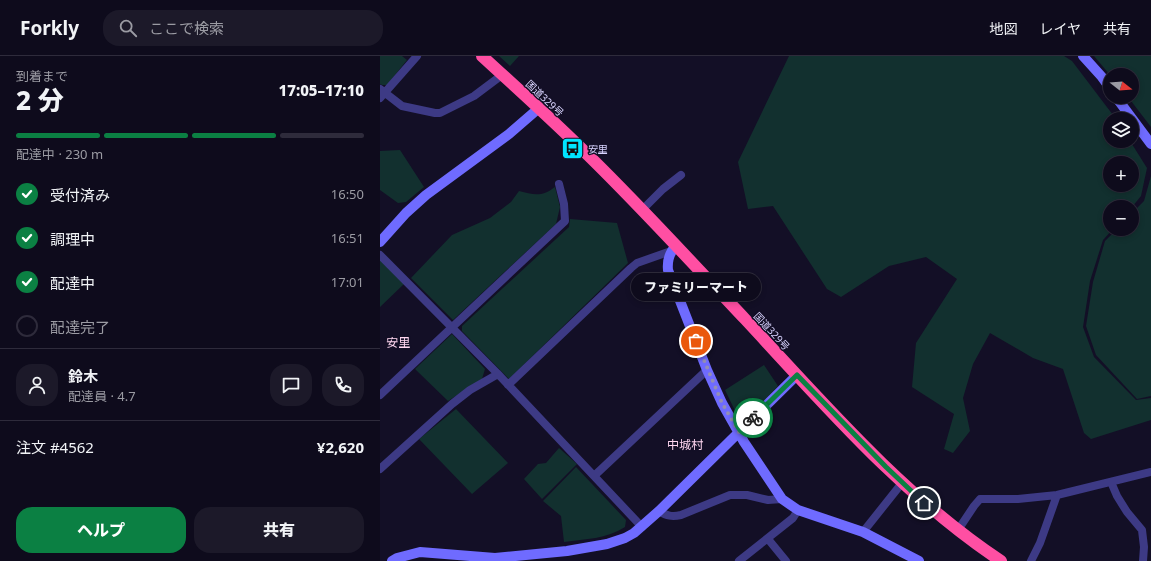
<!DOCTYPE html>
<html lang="ja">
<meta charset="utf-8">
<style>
:root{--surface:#0e0b1c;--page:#1c1929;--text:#f1f3f6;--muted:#9b9ba3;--line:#2e2b3b;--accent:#0b8043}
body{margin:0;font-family:"Noto Sans","Noto Sans JP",sans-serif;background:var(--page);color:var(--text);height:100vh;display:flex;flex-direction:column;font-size:15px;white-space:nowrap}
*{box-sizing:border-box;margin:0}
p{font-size:13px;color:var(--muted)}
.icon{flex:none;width:22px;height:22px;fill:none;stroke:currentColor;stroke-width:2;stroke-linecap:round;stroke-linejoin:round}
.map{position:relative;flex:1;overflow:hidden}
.details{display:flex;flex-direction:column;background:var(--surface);width:380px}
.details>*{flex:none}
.needle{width:26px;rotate:107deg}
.tools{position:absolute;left:723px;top:12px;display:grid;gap:8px}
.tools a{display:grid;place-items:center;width:36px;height:36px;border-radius:50%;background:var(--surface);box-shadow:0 2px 6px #0003,0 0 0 1px var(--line);font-size:20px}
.pin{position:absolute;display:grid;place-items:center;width:34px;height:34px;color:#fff;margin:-17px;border:2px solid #fff;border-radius:50%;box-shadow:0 1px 4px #0007}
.courier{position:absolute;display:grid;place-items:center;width:40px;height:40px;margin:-20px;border:3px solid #0b8043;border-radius:50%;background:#fff;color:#222;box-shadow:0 1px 5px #0007}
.bubble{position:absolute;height:28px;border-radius:14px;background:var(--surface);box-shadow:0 2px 6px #0003,0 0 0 1px var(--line);font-size:13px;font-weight:800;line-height:28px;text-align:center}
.overview em{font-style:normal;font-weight:800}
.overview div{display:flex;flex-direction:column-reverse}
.overview{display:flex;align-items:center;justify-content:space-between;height:68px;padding:0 16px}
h1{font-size:26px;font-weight:800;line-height:30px}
.bar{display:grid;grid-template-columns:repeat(4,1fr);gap:6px 4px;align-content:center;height:48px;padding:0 16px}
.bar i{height:5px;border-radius:3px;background:var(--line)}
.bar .current{background:var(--accent)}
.bar p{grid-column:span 4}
.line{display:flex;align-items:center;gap:10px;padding:0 16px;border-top:1px solid var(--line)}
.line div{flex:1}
.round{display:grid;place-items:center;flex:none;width:42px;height:42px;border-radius:16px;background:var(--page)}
ol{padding:0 16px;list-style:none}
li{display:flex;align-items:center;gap:12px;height:44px}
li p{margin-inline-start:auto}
li .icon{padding:4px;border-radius:50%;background:var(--accent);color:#fff;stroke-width:4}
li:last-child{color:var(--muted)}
li i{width:22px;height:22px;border:2px solid var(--line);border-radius:50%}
.action{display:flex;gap:8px;margin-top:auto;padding:8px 16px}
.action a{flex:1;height:46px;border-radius:16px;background:var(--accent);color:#fff;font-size:16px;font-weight:800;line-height:46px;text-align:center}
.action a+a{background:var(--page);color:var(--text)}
header{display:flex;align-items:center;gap:24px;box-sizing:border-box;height:56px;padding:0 20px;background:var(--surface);border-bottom:1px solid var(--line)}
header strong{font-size:19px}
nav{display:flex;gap:22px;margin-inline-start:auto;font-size:14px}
.search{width:280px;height:36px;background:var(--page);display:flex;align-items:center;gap:10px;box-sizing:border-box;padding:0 14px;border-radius:16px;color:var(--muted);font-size:15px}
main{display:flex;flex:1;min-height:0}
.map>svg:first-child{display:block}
.green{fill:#12302f;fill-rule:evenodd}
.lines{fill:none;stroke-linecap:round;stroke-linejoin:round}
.street{stroke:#3d3a85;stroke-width:8}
.secondary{stroke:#6f6bff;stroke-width:10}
.highway{stroke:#ff4fa3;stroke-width:12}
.done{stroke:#948fb3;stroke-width:4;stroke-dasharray:0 7.2}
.route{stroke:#0b8043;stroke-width:5}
.labels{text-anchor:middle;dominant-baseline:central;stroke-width:3;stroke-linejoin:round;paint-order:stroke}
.street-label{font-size:10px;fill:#d9d4ff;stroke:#130f26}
.poi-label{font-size:10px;fill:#d9d4ff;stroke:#130f26;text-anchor:start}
.quarter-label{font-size:12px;fill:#ffd6f0;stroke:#130f26}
</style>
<header>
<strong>Forkly</strong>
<div class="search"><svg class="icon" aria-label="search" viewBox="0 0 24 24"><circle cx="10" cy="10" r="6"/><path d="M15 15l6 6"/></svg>ここで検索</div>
<nav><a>地図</a><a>レイヤ</a><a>共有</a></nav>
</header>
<main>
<section class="details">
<div class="overview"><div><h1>2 分</h1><p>到着まで</p></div><em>17:05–17:10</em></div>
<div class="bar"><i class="current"></i><i class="current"></i><i class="current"></i><i></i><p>配達中 · 230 m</p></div>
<ol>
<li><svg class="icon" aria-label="check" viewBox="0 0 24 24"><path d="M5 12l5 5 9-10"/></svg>受付済み<p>16:50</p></li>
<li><svg class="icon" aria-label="check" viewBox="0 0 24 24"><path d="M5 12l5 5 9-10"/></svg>調理中<p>16:51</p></li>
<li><svg class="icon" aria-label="check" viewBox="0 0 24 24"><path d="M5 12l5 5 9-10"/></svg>配達中<p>17:01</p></li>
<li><i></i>配達完了</li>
</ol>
<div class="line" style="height:72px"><a class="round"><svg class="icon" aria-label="person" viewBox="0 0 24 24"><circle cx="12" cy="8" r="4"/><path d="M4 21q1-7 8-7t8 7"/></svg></a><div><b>鈴木</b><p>配達員 · 4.7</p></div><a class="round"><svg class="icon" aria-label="chat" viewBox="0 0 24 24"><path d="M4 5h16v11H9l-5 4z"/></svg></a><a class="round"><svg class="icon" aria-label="phone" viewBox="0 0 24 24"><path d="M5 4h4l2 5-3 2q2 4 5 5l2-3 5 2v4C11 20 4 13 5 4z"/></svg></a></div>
<div class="line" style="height:52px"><div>注文 #4562</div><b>¥2,620</b></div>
<div class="action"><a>ヘルプ</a><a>共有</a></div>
</section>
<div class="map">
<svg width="771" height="505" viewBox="0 0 771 505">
<rect width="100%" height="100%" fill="#130f26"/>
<path class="green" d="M0,0h22l5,4 -20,25h-5l-2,-1z
M119,0h20l-9,10z
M409,0h275l8,5 44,58h-6v22h20l17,27 -6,28 -9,11h-22v22h3l-10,11 -13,41 -7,46 11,30 42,43 15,-2v22l-60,19 -7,-6 -21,-64 -30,-11 -43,-25 -17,31 -10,34 7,33 -17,22 -9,-4 10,-35 -42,-27 4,-44 41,-64 -31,-22 -37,9 -48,31 -14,-8 -54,-83 -25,3 -10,-47zM730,107h22v22h-22z
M714,0h57v71l-23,-30h4v-22h-22z
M20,94l24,37 -18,15 -8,1 -18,-13v-39z
M771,120v220l-14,3 -41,-44 -10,-29 7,-44 12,-41 12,-12h15v-16l12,-12z
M175,131l5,20 -4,17 -103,96 -42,-42 41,-43 38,-17 21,-16 8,-11c15,4 23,6 36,-4z
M190,163l47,4 11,40 -119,116 -47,-48v-5l107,-99z
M0,202l25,25 -25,24z
M72,278l33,35 -3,10 -34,22 -33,-32z
M384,309l14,21 -31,33h-8l-14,-29z
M76,353l52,54 -36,31 -53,-55z
M179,392l18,16 -35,35 -18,-20 14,-15 8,-1z
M196,411l50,53 -1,7c-19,12 -39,12 -61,15l-3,-26 -18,-15z"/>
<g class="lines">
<path class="street" d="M0,33l22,17 33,7h5l34,-17 28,-21
M0,42l37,-42
M262,154l21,-21 18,-14
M0,199l118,119 144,153
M128,329l123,-117 6,-5 34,-12
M0,339l185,-174 -1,-17 -5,-20
M0,413l72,-65 18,-14 28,-16
M214,420l113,-106
M731,426l6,14 10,16 15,18 2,17 -1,14
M279,455c8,5 13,6 22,4l49,-20h17l21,5 14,-1
M578,474l16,-24 6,-7h38l39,-4 94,-23
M483,476l39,-49
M388,483l18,22
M359,505l54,-43 5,-8
M651,505l9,-18 17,-48"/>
<path class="secondary" d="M703,0l19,21 8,11
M736,41l35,47
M0,186l26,-29 20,-18 83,-61 30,-26
M296,190c-7,7 -9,14 -8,24l39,100 15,33 22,39 38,57 16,11 65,22 56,29
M12,505l5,-3 23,-6 75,6 72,-7 40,-7 18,-6 9,-5 25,-22 138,-136"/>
<path class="highway" d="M102,0c37,34 74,67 109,102 53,52 103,107 154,161 80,86 158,177 256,242"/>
</g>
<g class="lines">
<path class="done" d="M316,285l26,62 17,29 14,-14"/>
<path class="route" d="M373,362l44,-43 89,92 38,36"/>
</g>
<defs>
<symbol id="bus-square" viewBox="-11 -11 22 22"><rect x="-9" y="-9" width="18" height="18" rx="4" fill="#00e5ff" stroke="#130f26"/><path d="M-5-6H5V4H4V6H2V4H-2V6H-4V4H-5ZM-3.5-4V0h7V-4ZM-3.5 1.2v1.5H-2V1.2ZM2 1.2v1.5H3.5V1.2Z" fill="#111"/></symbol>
</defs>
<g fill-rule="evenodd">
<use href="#bus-square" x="180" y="80" width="25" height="25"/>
</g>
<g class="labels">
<g class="street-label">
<text transform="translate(165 42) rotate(43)">国道329号</text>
<text transform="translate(392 275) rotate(47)">国道329号</text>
</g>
<g class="poi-label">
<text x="208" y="93">安里</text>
</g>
<g class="quarter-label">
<text x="18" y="286">安里</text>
<text x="305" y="388">中城村</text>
</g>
</g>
</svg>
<div class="tools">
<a><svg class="needle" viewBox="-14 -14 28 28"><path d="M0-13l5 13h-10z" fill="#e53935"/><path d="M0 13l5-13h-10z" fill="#9b9ba3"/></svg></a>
<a><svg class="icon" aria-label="layers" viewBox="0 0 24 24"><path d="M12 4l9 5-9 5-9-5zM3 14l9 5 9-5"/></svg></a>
<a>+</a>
<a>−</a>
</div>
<div class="pin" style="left:316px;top:285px;background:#ea580c"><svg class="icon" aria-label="bag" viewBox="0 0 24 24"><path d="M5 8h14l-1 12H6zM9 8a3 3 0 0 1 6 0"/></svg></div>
<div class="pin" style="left:544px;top:447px;background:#1f2937"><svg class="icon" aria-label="home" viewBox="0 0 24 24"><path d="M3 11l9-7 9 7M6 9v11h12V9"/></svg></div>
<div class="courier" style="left:373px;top:362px"><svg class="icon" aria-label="bike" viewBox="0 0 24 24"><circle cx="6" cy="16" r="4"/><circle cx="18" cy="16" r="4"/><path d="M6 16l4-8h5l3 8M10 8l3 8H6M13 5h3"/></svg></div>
<div class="bubble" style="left:251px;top:217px;width:130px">ファミリーマート</div>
</div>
</main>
